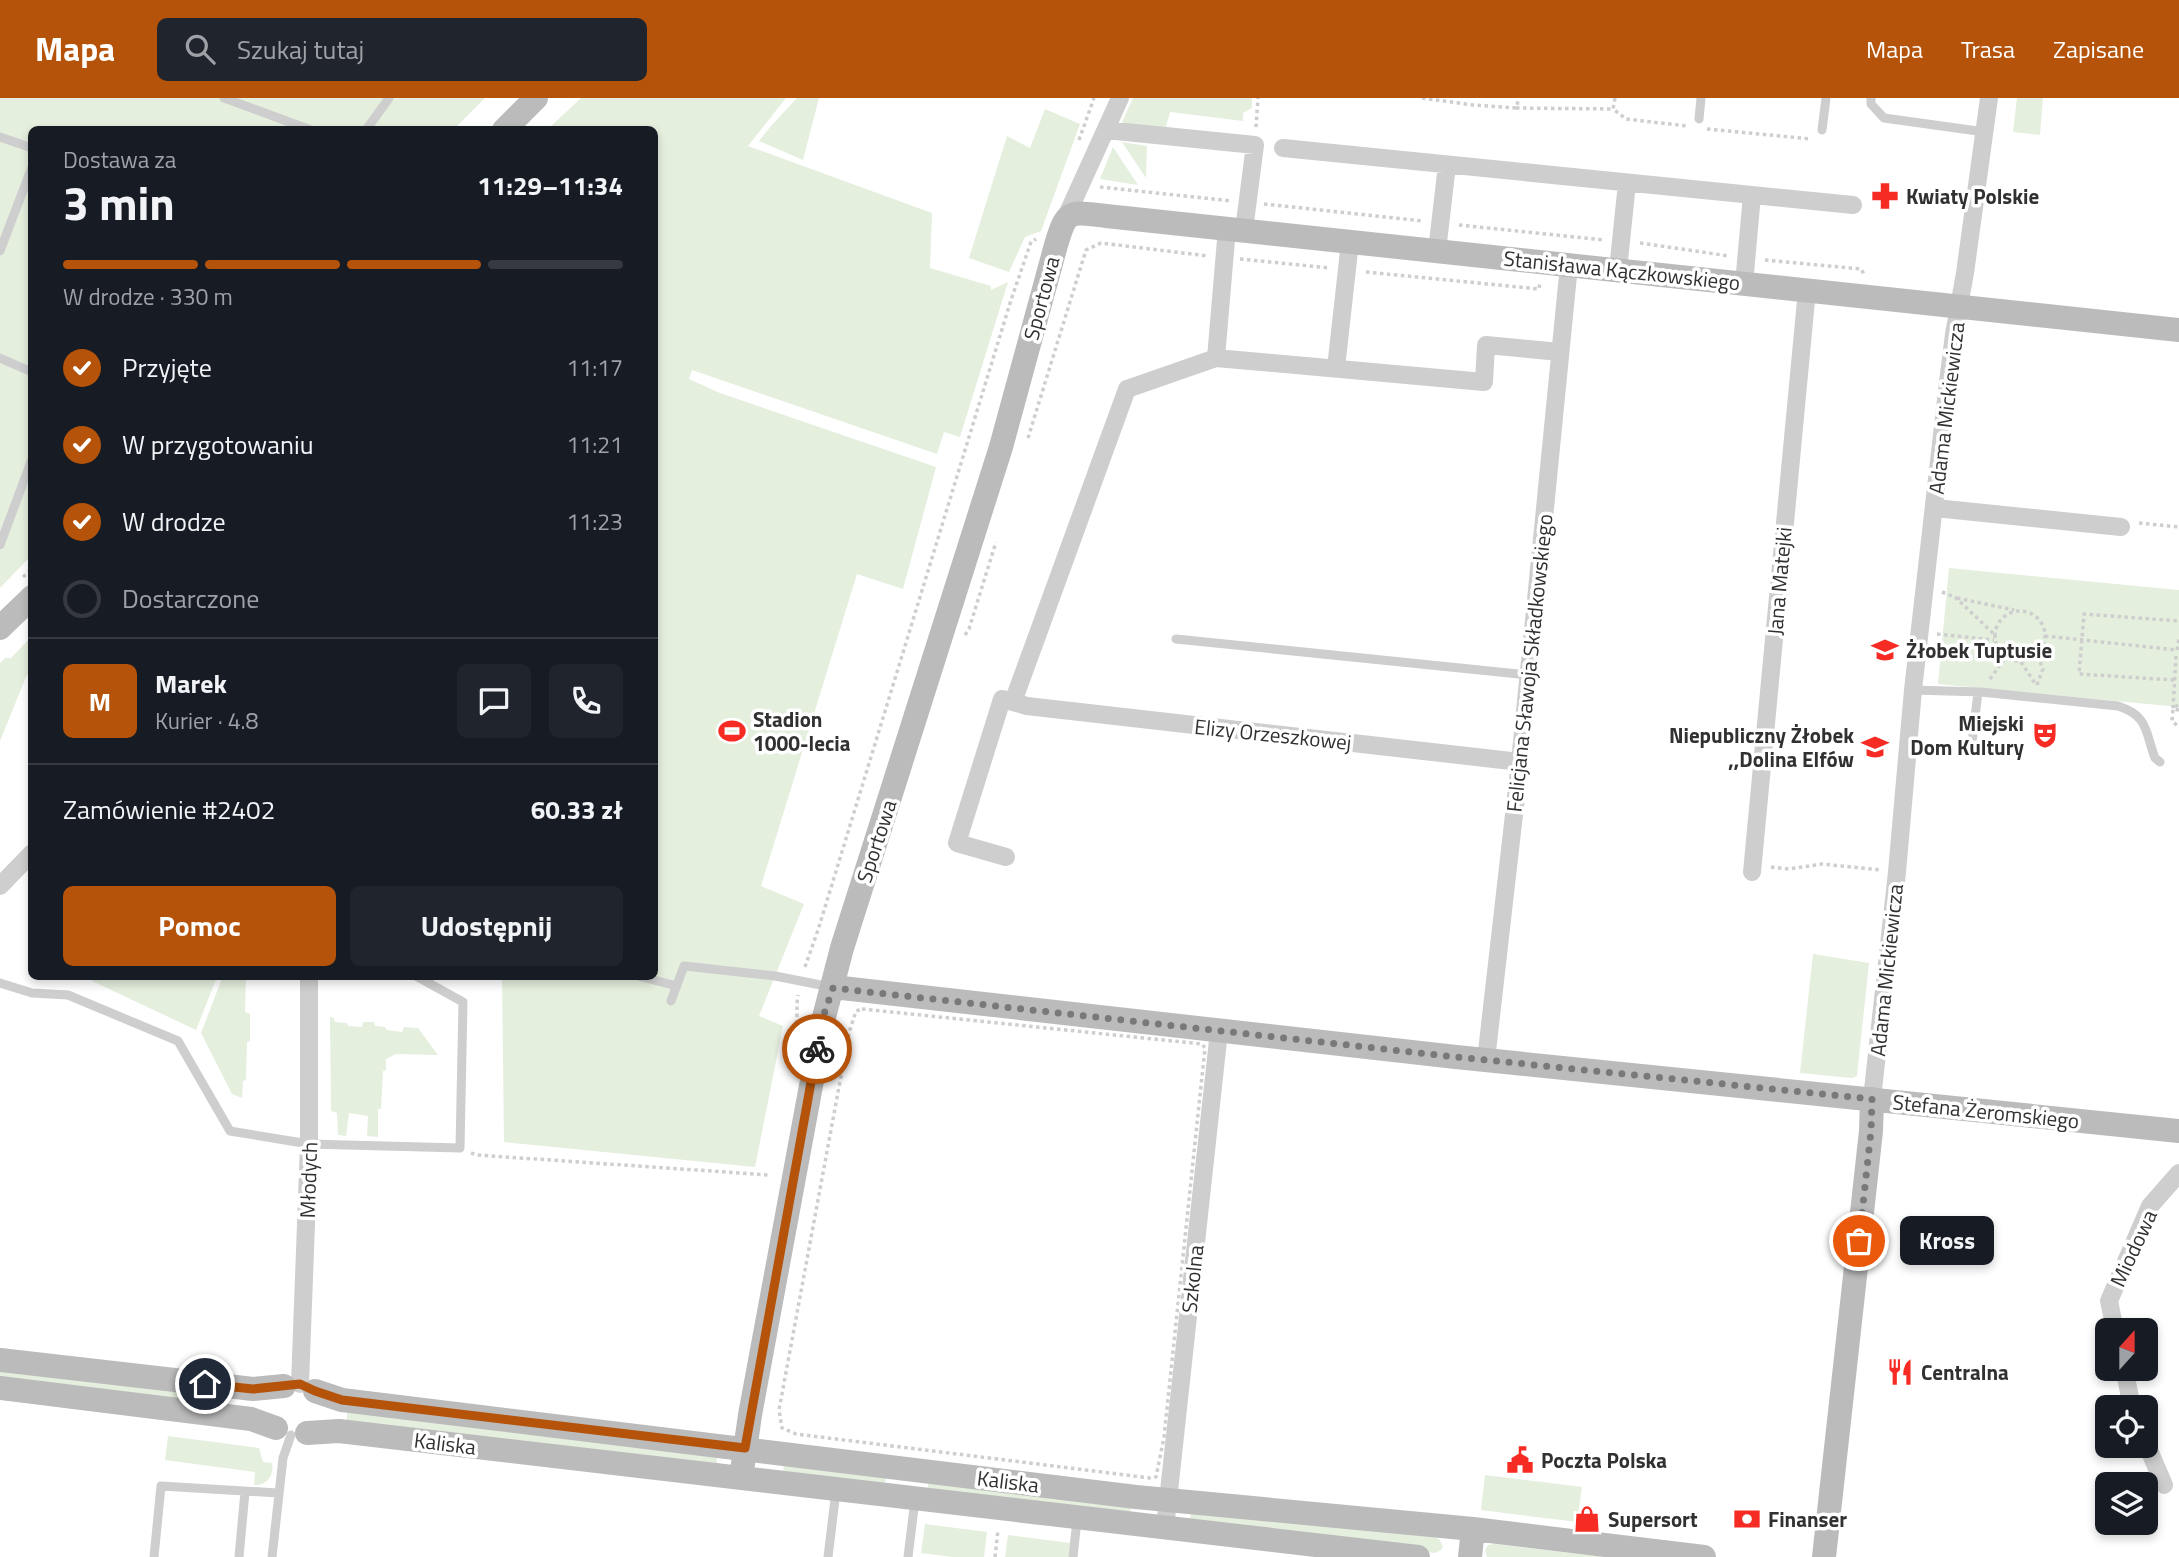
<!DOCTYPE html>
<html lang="pl">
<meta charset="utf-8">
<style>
:root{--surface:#171b24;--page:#20242c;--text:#f1f3f6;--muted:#9ea1a6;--line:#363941;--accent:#b45309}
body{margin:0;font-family:"Titillium Web",sans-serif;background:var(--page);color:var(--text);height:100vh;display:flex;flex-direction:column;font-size:26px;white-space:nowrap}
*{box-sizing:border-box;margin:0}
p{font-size:23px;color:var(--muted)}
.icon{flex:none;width:38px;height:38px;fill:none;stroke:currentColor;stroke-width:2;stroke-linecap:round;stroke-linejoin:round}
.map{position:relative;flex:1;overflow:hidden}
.details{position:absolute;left:28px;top:28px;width:630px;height:854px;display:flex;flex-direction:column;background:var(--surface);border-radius:10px;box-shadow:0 4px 10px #0003}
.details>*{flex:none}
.needle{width:46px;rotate:21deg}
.controls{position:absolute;left:2095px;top:1220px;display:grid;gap:14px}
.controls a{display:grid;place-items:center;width:63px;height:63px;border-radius:10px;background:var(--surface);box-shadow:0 4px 10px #0003;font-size:35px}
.pin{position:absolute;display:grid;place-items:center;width:60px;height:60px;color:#fff;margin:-30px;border:4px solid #fff;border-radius:50%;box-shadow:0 2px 7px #0007}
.courier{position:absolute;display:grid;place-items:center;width:70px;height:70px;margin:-35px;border:5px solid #b45309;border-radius:50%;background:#fff;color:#222;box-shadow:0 2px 9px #0007}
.bubble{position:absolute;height:49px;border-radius:10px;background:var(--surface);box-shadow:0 4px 10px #0003;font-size:23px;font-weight:700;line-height:49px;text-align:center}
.summary em{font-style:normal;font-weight:700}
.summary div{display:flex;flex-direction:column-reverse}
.summary{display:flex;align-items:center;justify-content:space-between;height:119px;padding:0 35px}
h1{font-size:46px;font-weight:700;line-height:52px}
.bar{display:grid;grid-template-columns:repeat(4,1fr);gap:10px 7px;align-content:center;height:84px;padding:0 35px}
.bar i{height:9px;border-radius:5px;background:var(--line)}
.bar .active{background:var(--accent)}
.bar p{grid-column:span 4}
.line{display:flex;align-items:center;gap:18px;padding:0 35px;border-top:2px solid var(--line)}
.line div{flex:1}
.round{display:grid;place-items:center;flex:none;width:74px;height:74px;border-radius:10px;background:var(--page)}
ol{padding:0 35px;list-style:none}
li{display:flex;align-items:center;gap:21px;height:77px}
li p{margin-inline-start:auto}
li .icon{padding:7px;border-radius:50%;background:var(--accent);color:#fff;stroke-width:4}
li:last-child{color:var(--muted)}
li i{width:38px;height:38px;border:4px solid var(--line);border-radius:50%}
.primary-button{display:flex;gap:14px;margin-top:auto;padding:14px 35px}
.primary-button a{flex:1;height:80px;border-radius:10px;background:var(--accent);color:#fff;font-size:28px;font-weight:700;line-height:80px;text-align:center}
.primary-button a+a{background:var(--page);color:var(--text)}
header{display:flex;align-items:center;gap:42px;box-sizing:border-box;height:98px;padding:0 35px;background:var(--accent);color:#fff}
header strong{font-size:33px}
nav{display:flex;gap:38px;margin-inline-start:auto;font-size:24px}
.search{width:490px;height:63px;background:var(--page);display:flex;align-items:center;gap:18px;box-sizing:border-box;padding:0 24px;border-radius:10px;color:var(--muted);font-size:26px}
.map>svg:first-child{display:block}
.green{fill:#e5efde}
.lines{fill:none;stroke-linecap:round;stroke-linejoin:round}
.path{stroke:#cecece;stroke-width:3.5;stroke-dasharray:3.5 3.5;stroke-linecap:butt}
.lane{stroke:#cecece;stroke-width:9}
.street{stroke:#cecece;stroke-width:18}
.secondary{stroke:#bbb;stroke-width:24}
.done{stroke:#797979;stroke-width:7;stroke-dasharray:0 12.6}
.route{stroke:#b45309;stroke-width:9}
.labels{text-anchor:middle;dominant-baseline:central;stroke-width:7;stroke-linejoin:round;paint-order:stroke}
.poi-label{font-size:21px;font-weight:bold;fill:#313131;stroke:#fff;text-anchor:start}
.street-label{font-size:21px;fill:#313131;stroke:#fff}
</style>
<header>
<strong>Mapa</strong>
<div class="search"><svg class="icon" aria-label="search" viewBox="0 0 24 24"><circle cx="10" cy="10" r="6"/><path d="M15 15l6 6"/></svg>Szukaj tutaj</div>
<nav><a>Mapa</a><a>Trasa</a><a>Zapisane</a></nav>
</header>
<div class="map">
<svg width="2179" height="1459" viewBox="0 0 2179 1459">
<rect width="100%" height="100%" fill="#fff"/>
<path class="green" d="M0,0h485l-31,31 -422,1 -1,426 -31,32z
M581,0h205l-38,48 184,67 -2,55 61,18v4l17,-8 -48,155 -16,-5 -7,22 -245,-84 -3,9 31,14 216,74 -33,122 -46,-15 -96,312 43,18 -45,112 24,10 -28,141 -251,-25 -2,-165 152,-1v-846l-106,-1z
M797,0h22l-16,62 -44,-19 12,-15z
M1133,0h119v10l-9,5v8l-73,-9 -4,15h-39l-5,-5z
M2017,0h26l-3,37 -27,-3z
M1045,11l35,15 -39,107 -16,6 -16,35 -40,-14 38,-122 23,12z
M1122,44l25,4 -1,32z
M1113,49l25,38 -38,-6z
M1949,470l230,22v117l-241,-23z
M31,539v34l-5,6 -26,64v-78l5,-5h6z
M1813,856l56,9 -12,113 -5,2 -52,-5z
M94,878h123v1l-21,53 -104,-49z
M223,878l23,1 -1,35 5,2v27l-3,1 -1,38 -3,1 -1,17 -10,-4 -31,-61z
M330,919l4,1 1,4 12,1 1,3 14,1 1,-5h11l1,4 10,1 2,3 15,2 2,-5 14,1 20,27 -42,-1 -10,5v11l-3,1 -2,38h-3v28l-11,-1 1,-20 -19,-3 -3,23 -8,-1 -1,-22 -6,-2z
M0,1269l196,24 -2,16 -194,-24z
M348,1310l369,48v9l-371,-40z
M168,1338l91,12 4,14 9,1c3,12 -6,23 -18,22l1,-13 -90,-12z
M784,1362l102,15 -1,8 -102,-7z
M1485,1377l97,12 -5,35 -96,-12z
M928,1384l203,19 -1,15 -202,-28z
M1191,1414l244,25 5,3 3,7 -2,3 -6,3 -235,-28 -10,-7z
M925,1426l62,8 -3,25h-32l-31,-4z
M1008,1437l62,8 -1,14h-64z
M1495,1446l110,13h-118l-2,-7 3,-5z"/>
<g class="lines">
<path class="path" d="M1422,0l51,7 43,3 3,-10
M1615,0l-2,11 13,10 61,7
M1516,10l97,1
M1256,29l2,-29
M1707,31l104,10
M1079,42l15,-42
M1100,89l132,14
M1264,106l159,17
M1459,127l145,15
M1640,145l89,13
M1240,161l90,9
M1765,162l96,9 4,7
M1366,174l173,17 1,-7
M1028,340l58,-188 15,-7 107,13
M2139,425l40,4
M23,479l9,-8
M1942,494l13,5 40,38
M1957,500l57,12
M1995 538a25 25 0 1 1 50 0a25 25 0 1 1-50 0Z
M1937,536l57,6
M965,537l4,-6 27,-87
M2045,538l132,14
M2177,552l2,-11
M2176,558l-3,53 6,-5
M2021,564l15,23
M1990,581l16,-22
M2174,582l-95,-6 5,-60 95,7
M2037,587l6,-16 -6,-14
M2179,612l-6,-1 -1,12 7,6
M1771,769l18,2 33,-5 59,6
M805,869l13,-37 193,-630 20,-58 5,-3
M862,911l340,35 3,4 -41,389 -8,40 -6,1 -354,-44 -14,-6 -3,-18 70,-377 7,-22z
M796,926c2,-10 0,-19 2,-29
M471,1055l6,2 292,20
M995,1459l3,-27"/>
<path class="lane" d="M224,0l87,32
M1871,0v6l13,14 101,14
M1699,21l2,-21
M366,32l23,-32
M1822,32l4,-32
M0,39l32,11
M0,153l32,-84
M0,260l32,14
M0,447l32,-86
M1176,541l352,36
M1913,592l68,2 137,14c31,10 27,26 37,52l5,4
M1972,645l6,-51
M638,878l39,10
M0,885l32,10 36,2 110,46 52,90 79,13 151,4 3,-146 -47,-26
M671,903l13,-35 91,10 56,11
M154,1459l7,-71 117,7
M239,1459l6,-65
M272,1459l11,-99 8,-23
M828,1459l8,-66
M908,1459l7,-57
M1073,1459l4,-37"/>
<path class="street" d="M1106,32l149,15 -11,85
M1283,50l570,57
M1066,119l54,-119
M1227,130l-11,130 -89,31 -114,313 14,4 493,56
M1437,153l10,-86
M1618,172l9,-87
M1744,186l8,-89
M1216,260l268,24 2,-37 74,7
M1336,270l14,-126
M1935,410l186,19
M1006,759l-49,-14 45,-144 11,3
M1752,774l55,-582
M0,788l32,-33
M1486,962l34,-298 49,-497
M1872,1001l25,-227 16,-182 35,-308 6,-48 11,-61 24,-175
M2115,1232l-6,-29 41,-95 29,-33
M2124,1270l8,39
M300,1286l9,-240v-168
M2146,1345l18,42
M1165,1430l54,-497"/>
<path class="secondary" d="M504,32l32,-32
M0,530l32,-31
M833,889l623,70 723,74
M0,1262l253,29 31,-3
M0,1290l251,31 25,9
M315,1293l27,9 794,97 337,32 231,28
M307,1335l32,-2 1079,126
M741,1380l9,-63 73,-394 19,-73 159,-501 55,-202c11,-37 13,-33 50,-29l1073,114
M1470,1459l3,-28
M1824,1459l47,-426 1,-32"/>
</g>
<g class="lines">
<path class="done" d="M817,951l5,-29 11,-32 623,69 416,42 -1,32 -12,110"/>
<path class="route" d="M205,1286l48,5 47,-5 15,7 27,9 403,48 72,-399"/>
</g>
<defs>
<symbol id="pharmacy-bare" viewBox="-9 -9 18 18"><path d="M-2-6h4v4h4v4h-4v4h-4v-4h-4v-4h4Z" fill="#f62c24" stroke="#fff" stroke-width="2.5" paint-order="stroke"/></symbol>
<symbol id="school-bare" viewBox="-9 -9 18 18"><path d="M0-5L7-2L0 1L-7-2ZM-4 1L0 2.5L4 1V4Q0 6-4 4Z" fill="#f62c24" stroke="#fff" stroke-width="2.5" paint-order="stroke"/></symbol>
<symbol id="stadium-bare" viewBox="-9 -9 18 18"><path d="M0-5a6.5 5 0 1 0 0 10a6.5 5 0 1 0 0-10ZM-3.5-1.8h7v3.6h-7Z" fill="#f62c24" stroke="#fff" stroke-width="2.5" paint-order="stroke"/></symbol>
<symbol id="theatre-bare" viewBox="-9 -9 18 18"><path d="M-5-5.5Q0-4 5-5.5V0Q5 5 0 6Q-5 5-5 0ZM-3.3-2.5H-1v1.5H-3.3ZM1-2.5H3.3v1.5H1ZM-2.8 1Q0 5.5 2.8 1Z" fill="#f62c24" stroke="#fff" stroke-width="2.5" paint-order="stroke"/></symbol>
<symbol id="restaurant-bare" viewBox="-9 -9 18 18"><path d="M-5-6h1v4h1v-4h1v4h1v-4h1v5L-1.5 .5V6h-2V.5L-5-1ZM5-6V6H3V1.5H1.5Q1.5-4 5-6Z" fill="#f62c24" stroke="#fff" stroke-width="2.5" paint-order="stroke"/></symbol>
<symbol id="civic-bare" viewBox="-9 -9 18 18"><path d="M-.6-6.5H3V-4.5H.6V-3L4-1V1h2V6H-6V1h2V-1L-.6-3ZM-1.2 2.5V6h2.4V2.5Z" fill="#f62c24" stroke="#fff" stroke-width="2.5" paint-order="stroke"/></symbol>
<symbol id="shop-bare" viewBox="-9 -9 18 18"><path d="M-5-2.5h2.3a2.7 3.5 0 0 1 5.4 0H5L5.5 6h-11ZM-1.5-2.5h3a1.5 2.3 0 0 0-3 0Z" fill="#f62c24" stroke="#fff" stroke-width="2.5" paint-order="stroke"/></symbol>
<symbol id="bank-bare" viewBox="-9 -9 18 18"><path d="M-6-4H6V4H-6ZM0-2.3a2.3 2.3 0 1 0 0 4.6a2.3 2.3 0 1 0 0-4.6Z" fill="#f62c24" stroke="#fff" stroke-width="2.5" paint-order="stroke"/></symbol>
</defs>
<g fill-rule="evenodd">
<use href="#pharmacy-bare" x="1866" y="79" width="38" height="38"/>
<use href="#school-bare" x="1866" y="533" width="38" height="38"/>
<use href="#stadium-bare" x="713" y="614" width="38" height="38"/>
<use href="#theatre-bare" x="2026" y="618" width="38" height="38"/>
<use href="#school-bare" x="1856" y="630" width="38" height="38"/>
<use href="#restaurant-bare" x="1881" y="1255" width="38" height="38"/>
<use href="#civic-bare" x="1501" y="1343" width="38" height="38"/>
<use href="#shop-bare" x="1568" y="1402" width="38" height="38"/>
<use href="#bank-bare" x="1728" y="1402" width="38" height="38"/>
</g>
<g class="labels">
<g class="poi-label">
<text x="1906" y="98">Kwiaty Polskie</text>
<text x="1906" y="552">Żłobek Tuptusie</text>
<text x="753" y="621">Stadion<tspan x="753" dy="24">1000-lecia</tspan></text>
<text x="2024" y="625" text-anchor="end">Miejski<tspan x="2024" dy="24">Dom Kultury</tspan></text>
<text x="1854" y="637" text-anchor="end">Niepubliczny Żłobek<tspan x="1854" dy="24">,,Dolina Elfów</tspan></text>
<text x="1921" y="1274">Centralna</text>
<text x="1541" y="1362">Poczta Polska</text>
<text x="1608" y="1421">Supersort</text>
<text x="1768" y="1421">Finanser</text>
</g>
<g class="street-label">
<text transform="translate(1622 172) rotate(6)">Stanisława Kączkowskiego</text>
<text transform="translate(1041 200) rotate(-75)">Sportowa</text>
<text transform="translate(1946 310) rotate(-83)">Adama Mickiewicza</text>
<text transform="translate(1779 483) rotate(-85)">Jana Matejki</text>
<text transform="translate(1529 565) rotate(-84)">Felicjana Sławoja Składkowskiego</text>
<text transform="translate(1273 636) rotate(6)">Elizy Orzeszkowej</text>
<text transform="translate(876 743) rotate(-72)">Sportowa</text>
<text transform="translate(1886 872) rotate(-84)">Adama Mickiewicza</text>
<text transform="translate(1986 1013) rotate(6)">Stefana Żeromskiego</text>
<text transform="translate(308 1082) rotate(-88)">Młodych</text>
<text transform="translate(2133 1150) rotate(-65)">Miodowa</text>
<text transform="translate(1192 1181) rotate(-84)">Szkolna</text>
<text transform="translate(445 1345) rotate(7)">Kaliska</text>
<text transform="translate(1008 1383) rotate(7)">Kaliska</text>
</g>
</g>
</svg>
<div class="controls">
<a><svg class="needle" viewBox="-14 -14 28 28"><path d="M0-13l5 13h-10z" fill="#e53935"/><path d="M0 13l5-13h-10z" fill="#9ea1a6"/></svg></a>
<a><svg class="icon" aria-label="locate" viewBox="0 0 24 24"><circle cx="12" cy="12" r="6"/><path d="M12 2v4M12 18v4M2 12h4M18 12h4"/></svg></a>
<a><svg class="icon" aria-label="layers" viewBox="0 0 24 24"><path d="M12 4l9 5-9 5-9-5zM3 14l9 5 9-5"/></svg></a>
</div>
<div class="pin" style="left:1859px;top:1143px;background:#ea580c"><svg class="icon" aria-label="bag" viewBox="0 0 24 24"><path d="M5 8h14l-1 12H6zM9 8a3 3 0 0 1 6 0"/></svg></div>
<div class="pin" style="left:205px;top:1286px;background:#1f2937"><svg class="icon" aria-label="home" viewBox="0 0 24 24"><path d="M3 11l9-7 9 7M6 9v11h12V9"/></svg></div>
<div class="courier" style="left:817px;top:951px"><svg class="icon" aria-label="bike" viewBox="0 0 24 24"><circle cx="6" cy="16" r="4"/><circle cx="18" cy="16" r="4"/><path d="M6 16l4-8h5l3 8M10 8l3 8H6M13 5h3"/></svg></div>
<div class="bubble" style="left:1900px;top:1118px;width:94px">Kross</div>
<section class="details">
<div class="summary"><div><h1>3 min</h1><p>Dostawa za</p></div><em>11:29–11:34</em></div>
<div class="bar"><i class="active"></i><i class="active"></i><i class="active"></i><i></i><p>W drodze · 330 m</p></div>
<ol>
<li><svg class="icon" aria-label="check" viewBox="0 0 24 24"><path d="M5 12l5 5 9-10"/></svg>Przyjęte<p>11:17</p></li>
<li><svg class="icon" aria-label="check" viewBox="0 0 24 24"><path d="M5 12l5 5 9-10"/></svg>W przygotowaniu<p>11:21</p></li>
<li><svg class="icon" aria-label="check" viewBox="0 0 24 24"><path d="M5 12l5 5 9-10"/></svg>W drodze<p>11:23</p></li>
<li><i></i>Dostarczone</li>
</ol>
<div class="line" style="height:126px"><b class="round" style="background:var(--accent);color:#fff">M</b><div><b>Marek</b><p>Kurier · 4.8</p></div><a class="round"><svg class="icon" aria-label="chat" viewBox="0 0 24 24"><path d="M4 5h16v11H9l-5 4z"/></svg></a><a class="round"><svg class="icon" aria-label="phone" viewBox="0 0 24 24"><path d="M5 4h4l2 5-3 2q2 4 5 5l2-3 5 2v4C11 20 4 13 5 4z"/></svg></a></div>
<div class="line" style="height:91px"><div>Zamówienie #2402</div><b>60.33 zł</b></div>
<div class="primary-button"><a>Pomoc</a><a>Udostępnij</a></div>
</section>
</div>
